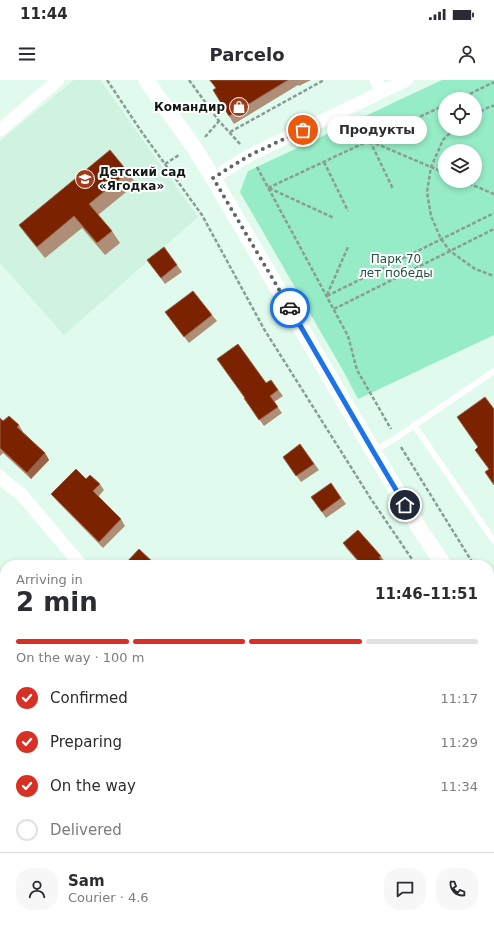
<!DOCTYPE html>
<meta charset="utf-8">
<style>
:root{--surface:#fff;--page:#f7f7f7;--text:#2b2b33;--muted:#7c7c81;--line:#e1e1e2;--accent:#d93025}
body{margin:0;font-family:"DejaVu Sans",sans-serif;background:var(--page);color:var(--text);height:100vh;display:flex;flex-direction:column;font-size:15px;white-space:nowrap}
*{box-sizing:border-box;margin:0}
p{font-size:13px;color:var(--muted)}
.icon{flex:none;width:22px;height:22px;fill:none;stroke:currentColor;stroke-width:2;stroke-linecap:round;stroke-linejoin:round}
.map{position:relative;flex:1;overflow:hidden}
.drawer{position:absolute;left:0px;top:480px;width:494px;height:372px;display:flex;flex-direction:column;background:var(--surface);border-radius:16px 16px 0 0;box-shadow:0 2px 6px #0003}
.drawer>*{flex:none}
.tools{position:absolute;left:438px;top:12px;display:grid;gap:8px}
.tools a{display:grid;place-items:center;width:44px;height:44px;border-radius:50%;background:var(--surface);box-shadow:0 2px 6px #0003;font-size:20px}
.pin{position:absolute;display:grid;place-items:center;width:34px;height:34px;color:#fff;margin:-17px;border:2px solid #fff;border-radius:50%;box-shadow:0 1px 4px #0007}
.courier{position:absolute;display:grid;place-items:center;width:40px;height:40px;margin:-20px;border:3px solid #1a73e8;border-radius:50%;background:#fff;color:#222;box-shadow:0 1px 5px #0007}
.bubble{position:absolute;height:28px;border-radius:14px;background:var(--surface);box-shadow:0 2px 6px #0003;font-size:13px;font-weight:600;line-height:28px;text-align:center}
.overview em{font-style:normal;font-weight:600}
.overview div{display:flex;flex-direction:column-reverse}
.overview{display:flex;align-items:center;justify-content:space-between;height:68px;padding:0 16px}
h1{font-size:26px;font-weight:600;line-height:30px}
.bar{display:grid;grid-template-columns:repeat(4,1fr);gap:6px 4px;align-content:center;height:48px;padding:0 16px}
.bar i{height:5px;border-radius:3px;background:var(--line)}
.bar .active{background:var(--accent)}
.bar p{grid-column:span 4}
.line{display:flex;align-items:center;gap:10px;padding:0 16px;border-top:1px solid var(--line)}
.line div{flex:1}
.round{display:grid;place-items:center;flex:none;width:42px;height:42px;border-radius:16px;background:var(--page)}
ol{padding:0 16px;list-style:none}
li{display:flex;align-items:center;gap:12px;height:44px}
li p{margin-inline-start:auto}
li .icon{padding:4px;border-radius:50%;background:var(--accent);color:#fff;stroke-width:4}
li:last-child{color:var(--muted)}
li i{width:22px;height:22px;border:2px solid var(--line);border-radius:50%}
.status{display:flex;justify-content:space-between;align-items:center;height:28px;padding:0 20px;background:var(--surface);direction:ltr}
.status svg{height:11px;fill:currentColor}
header{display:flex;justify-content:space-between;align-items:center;height:52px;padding:0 16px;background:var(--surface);font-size:18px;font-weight:600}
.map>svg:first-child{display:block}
.built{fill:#cff2e1}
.green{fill:#95ecc6;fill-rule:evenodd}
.water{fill:url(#water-waves)}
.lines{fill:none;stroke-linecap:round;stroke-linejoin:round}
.path{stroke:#8a9d94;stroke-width:2.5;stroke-dasharray:4 2;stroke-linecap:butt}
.service{stroke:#fff;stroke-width:6}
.minor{stroke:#fff;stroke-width:13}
.tertiary{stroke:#fff;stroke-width:16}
.wall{fill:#ae8e77}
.shaded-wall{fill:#996347}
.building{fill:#7b2200;stroke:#996347}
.done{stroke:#596861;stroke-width:4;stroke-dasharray:0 7.2}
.route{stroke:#1a73e8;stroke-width:5}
.labels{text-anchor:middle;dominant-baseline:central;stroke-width:4;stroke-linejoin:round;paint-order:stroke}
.poi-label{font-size:12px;font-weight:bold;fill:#101915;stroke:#fff;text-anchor:end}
.park-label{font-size:12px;fill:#21533f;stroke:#fff}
</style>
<div class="status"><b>11:44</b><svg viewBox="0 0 49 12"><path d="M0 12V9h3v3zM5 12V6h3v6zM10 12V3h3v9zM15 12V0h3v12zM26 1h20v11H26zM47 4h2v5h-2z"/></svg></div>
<header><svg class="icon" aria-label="menu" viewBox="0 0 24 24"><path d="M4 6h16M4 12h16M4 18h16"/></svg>Parcelo<svg class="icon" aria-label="person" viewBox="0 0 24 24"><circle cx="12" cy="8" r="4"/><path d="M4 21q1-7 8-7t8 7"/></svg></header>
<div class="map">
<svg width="494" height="852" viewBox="0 0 494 852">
<defs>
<pattern id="water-waves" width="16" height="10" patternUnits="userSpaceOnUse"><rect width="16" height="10" fill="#5cd5a6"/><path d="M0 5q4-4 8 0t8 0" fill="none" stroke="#4fb68e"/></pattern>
</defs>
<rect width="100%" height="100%" fill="#e0fbee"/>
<path class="built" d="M74,0h26l98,137 -134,118 -64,-72v-122z"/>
<path class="green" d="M442,0h52v255l-136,64 -13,-25 -105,-182 8,-21zM445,19h30v30h-30zM445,71h30v30h-30z"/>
<path class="water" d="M0,652l5,5v190h168l3,5h-176z"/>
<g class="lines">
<path class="path" d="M107,0l34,51 61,84 62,114 107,170 45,66
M189,0l30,41 22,24
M459,19l35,-17
M475,34l16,-8h3
M454,49l-11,11 -12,27 -4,25 4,24 10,23 9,12 25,18 19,7
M230,52l94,-52
M205,57l14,-16
M370,61l75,32
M370,61l23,48
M324,82l24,49
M165,84l14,-9
M257,87l91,169 9,34 34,59
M463,101l31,13
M268,108l177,-83
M269,108l65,30
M327,215l21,-48
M327,216l167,-83
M334,229l160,-80
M401,367l73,118
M489,506l5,7
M489,593l5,7"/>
<path class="service" d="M414,345l80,116
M374,371l22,-13 98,-67"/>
<path class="minor" d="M376,0l6,11
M0,50l58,-50
M213,98l37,-23 157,-75
M0,396l4,5 18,14 59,70
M0,553l5,5
M489,784l5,-4
M248,847l4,5
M351,852l11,-5"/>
<path class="tertiary" d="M146,0l47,66 20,32 160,273 48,80 23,34
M489,553l5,7"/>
</g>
<path class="wall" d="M209,0h102l-12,6 -1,-1 -64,39 -5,-8 -13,-28z
M128,92l8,12 -38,31 14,16 8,12 -15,12 -23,-27 -37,30 -18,-22 -8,-11z
M147,180l30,5 5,7 -17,12z
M165,232l47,3 5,6 -28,22z
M271,300l12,16 -9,6 8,11 -18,13 -20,-28z
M0,338l3,3 16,4 4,7 -1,1 23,20 4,7 -18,19 -28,-26 -3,3z
M300,364l19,26 -18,12 -18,-25z
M86,399l14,5 4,6 -6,7 23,22 4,7 -22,22 -47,-48 -5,-6z
M331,403l15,21 -20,14 -15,-21z
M343,463l38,13 4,6 -2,1 2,2h-24l-14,-16z
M489,752l5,11 -5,2z
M400,847h34l2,5h-33z"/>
<path class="shaded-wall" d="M45,373l4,7 -18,19 -4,-6z
M489,752l5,11 -5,-6z"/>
<path class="building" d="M210,0h78l-59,36 -16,-26 3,-2z
M110,70l18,22 -39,32 23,27 -15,12 -23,-27 -37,31 -18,-22z
M164,167l13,18 -16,13 -14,-18z
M193,211l19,24 -28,22 -19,-25z
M238,264l28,39 5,-3 7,10 -8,6 8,11 -19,13 -15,-22h1l-28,-39z
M485,317l9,12v76l-9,-13 4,-3 -14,-19 3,-3 -21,-30z
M9,336l10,9 -2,2 28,26 -18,20 -27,-25v-30l3,3z
M300,364l14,20 -18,12 -13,-19z
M76,389l10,10 4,-4 10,9 -7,7 28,28 -22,23 -48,-48z
M331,403l10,15 -19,14 -11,-15z
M358,450l23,26 -2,1 6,8h-23l-19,-22z
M139,469l17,16h-32z
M115,480l5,5h-9z
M400,847h31l3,5h-31z"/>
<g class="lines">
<path class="done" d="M290,228l-77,-130 37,-23 53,-25"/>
<path class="route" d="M290,228l83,143 32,54"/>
</g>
<defs>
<symbol id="shop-disc" viewBox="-11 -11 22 22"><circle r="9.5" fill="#a23b19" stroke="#fff"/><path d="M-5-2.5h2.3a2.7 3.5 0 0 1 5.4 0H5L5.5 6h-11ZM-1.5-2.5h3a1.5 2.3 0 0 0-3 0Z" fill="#fff"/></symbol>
<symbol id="school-disc" viewBox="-11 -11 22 22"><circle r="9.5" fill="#a23b19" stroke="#fff"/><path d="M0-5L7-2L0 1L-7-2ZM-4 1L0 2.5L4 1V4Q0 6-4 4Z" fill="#fff"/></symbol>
</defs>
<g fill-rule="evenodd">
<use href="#shop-disc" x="228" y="16" width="22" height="22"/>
<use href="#school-disc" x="74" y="88" width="22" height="22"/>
</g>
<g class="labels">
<g class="poi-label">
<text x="225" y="27">Командир</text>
<text x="99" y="92" text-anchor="start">Детский сад<tspan x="99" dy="14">«Ягодка»</tspan></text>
</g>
<g class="park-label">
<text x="396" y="179">Парк 70<tspan x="396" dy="14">лет победы</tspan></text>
</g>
</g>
</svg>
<div class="tools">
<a><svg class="icon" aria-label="locate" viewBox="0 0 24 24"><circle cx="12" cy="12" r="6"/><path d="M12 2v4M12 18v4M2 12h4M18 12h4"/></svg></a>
<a><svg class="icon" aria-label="layers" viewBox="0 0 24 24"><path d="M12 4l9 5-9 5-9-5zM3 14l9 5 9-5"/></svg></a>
</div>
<div class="pin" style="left:303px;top:50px;background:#ea580c"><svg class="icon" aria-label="bag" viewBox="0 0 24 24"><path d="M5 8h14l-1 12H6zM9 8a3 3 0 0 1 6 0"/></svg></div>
<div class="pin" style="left:405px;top:425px;background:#1f2937"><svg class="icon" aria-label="home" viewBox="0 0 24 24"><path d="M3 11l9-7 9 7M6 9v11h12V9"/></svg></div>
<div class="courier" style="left:290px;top:228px"><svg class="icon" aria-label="car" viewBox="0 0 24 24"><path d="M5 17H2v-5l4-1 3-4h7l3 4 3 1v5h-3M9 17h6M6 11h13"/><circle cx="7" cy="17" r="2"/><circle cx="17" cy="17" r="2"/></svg></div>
<div class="bubble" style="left:327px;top:36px;width:100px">Продукты</div>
<section class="drawer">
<div class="overview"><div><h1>2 min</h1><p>Arriving in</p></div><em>11:46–11:51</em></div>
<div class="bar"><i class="active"></i><i class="active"></i><i class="active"></i><i></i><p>On the way · 100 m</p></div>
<ol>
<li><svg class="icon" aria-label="check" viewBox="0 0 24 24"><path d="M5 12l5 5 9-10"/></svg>Confirmed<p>11:17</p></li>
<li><svg class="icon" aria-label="check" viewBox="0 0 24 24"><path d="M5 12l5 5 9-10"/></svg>Preparing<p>11:29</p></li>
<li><svg class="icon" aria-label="check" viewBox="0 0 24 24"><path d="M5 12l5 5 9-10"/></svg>On the way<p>11:34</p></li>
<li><i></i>Delivered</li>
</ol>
<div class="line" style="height:72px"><a class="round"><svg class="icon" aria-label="person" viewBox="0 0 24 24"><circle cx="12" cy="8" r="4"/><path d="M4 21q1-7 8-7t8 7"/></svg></a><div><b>Sam</b><p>Courier · 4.6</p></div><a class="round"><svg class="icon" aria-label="chat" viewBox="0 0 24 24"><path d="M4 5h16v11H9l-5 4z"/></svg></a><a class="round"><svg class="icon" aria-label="phone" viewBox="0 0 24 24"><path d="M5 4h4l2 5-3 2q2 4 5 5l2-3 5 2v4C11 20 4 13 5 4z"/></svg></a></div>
</section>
</div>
